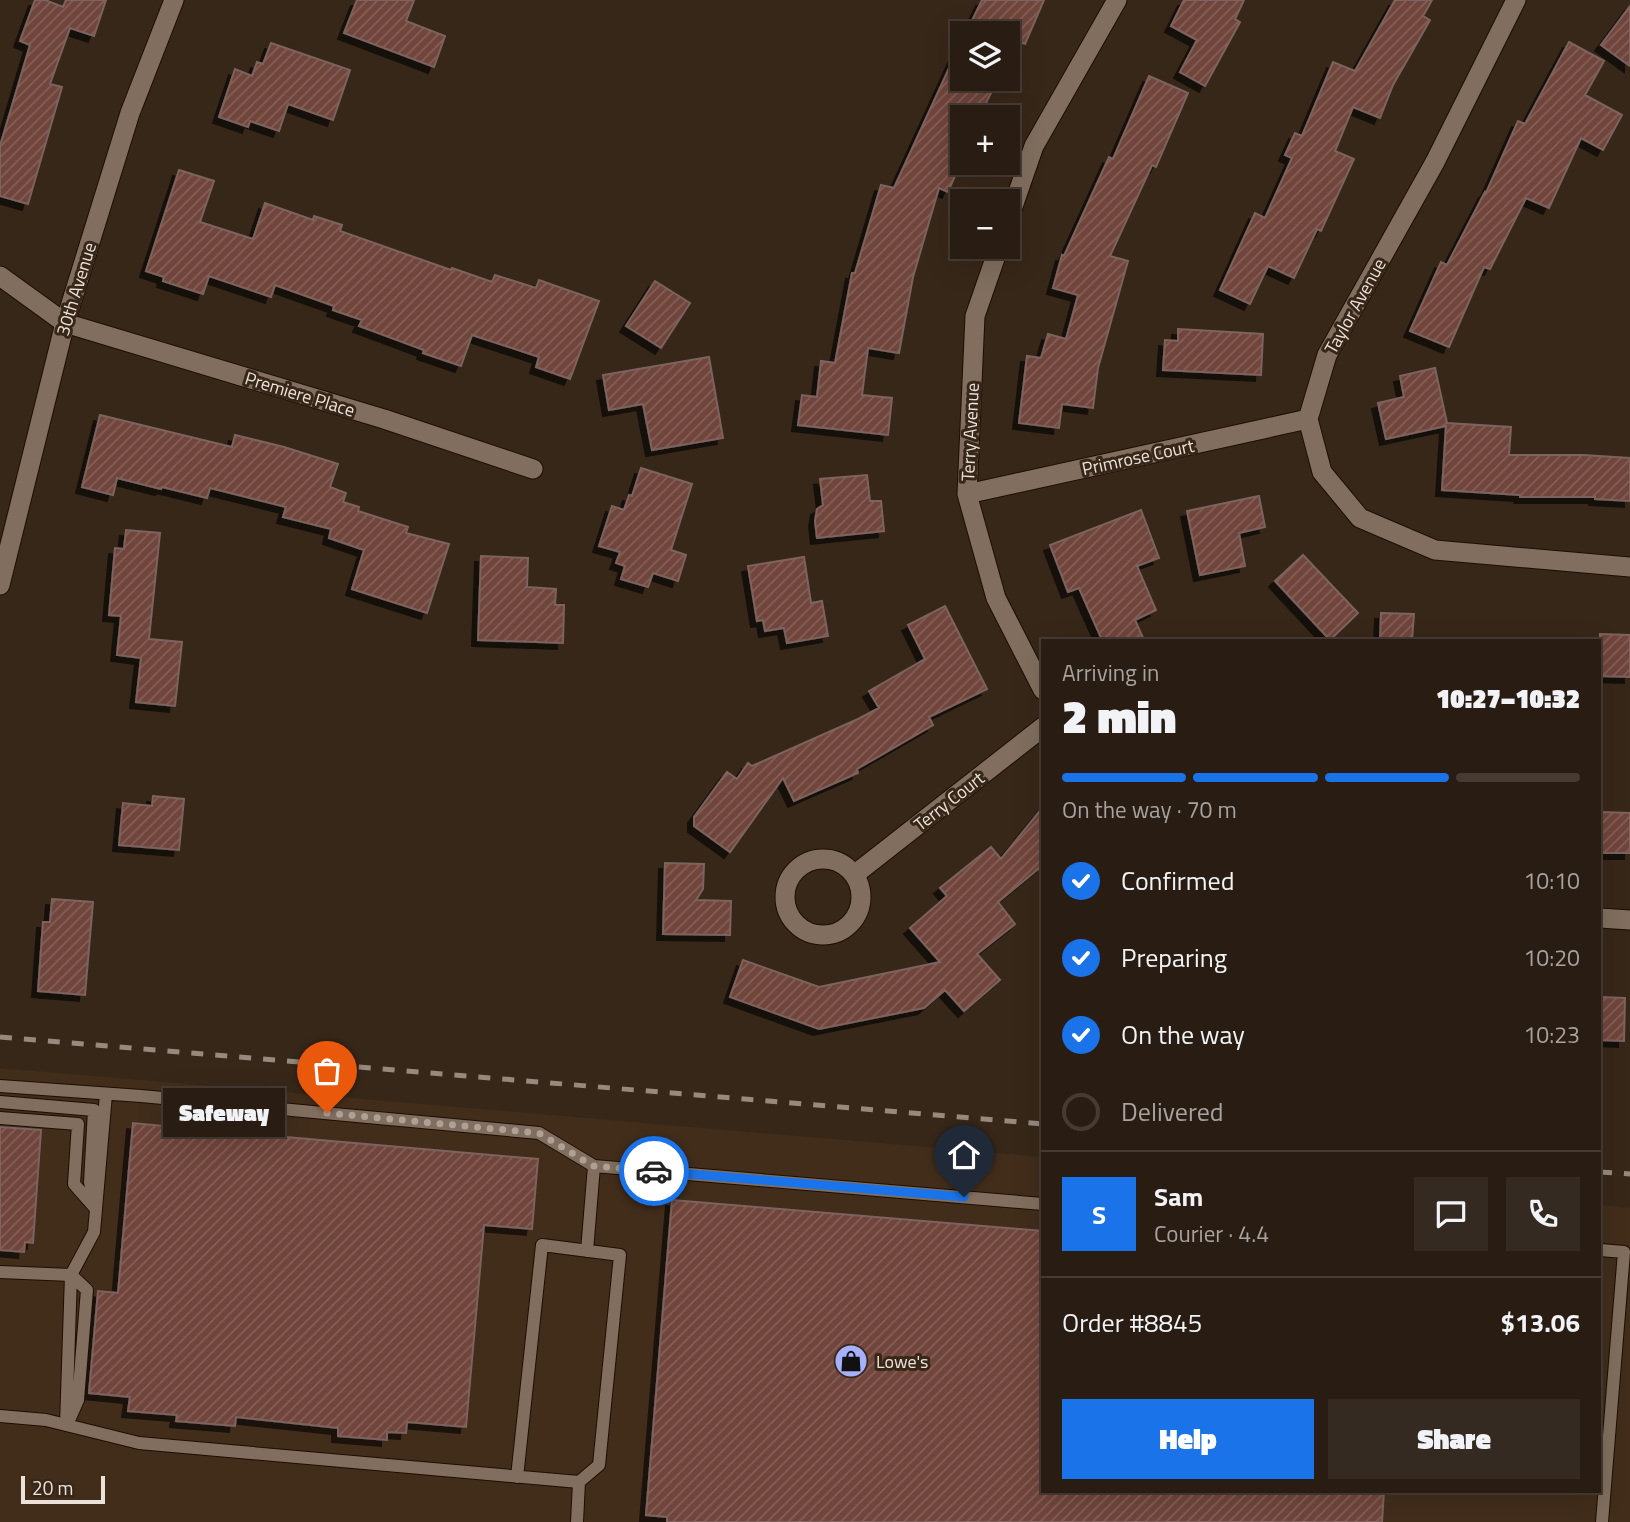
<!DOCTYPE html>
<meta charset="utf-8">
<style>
:root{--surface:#291d13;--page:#352a21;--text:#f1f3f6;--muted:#a5a2a0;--line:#453b33;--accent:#1a73e8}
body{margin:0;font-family:"Titillium Web",sans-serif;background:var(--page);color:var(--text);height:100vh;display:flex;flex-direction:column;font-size:26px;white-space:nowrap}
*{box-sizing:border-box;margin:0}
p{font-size:23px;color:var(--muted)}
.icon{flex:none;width:38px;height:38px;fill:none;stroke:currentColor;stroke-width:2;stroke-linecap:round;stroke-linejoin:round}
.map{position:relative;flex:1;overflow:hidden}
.panel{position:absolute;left:1041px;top:639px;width:560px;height:854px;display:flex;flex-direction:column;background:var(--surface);border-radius:0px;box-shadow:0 7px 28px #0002,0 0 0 2px var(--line)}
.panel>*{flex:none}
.tools{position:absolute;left:950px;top:21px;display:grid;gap:14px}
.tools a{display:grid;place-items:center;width:70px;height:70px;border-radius:0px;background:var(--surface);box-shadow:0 7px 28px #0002,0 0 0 2px var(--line);font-size:35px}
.scale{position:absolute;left:21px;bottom:18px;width:84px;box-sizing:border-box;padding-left:7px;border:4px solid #ece1d9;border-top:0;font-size:19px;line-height:24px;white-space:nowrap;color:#ece1d9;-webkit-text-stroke:5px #372719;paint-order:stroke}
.pin{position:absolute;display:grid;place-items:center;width:60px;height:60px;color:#fff;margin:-72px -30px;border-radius:50% 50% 50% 0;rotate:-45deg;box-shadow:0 0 7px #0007}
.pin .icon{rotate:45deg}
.courier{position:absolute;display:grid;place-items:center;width:70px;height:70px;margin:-35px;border:5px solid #1a73e8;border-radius:50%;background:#fff;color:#222;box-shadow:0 2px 9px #0007}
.bubble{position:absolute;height:49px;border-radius:0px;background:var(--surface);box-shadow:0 7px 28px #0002,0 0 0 2px var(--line);font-size:23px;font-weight:800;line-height:49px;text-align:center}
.headline em{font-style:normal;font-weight:800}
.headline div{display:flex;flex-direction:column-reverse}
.headline{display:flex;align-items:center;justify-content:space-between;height:119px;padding:0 21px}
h1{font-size:46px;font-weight:800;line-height:52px}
.bar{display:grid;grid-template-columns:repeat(4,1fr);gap:10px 7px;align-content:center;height:84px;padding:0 21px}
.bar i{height:9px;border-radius:5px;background:var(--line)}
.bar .current{background:var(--accent)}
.bar p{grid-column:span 4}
.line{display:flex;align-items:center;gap:18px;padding:0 21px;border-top:2px solid var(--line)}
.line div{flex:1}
.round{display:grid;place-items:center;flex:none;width:74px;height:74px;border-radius:0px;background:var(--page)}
ol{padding:0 21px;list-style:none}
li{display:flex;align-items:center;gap:21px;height:77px}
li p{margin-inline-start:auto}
li .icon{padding:7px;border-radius:50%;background:var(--accent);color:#fff;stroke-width:4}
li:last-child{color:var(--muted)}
li i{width:38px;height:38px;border:4px solid var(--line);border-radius:50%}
.button{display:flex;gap:14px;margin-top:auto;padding:14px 21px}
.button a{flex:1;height:80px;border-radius:0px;background:var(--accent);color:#fff;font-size:28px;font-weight:800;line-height:80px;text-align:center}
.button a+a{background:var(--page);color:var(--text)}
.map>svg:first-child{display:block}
.built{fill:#422d1b}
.building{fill:url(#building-hatch);stroke:#7c635e;stroke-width:2;filter:url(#shadow)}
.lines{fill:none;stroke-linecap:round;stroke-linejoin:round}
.service-casing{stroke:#1d0f04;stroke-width:14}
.minor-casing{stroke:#1d0f04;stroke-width:21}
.tertiary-casing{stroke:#1d0f04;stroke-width:21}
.service{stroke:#816e5e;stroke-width:12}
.minor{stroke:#816e5e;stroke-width:19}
.tertiary{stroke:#816e5e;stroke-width:19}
.rail{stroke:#96897e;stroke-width:5;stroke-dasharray:12 12;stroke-linecap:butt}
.done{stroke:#ada096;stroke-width:7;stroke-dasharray:0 12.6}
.route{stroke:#1a73e8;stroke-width:9}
.labels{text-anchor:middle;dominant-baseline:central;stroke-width:6;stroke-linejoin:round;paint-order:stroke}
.street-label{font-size:18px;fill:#ece1d9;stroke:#372719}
.poi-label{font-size:18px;fill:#ece1d9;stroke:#372719;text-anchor:start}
</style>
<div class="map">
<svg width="1630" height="1522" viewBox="0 0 1630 1522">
<defs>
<pattern id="building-hatch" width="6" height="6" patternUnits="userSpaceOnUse" patternTransform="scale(1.75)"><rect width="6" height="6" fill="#70443b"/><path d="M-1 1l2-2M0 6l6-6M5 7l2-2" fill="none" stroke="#855f57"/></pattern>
<filter id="shadow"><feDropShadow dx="-6" dy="6" stdDeviation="0" flood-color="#0009"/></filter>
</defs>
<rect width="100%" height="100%" fill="#372719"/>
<path class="built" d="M0,1068l1043,89v334h557v-286l30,3v314h-1630z"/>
<path class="building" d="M35,0h10l18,7 3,-7h40l-12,36 -24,-8 -20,56 12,3 -34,117 -28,-8v-50l30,-101 -10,-4z
M357,0h57l-8,21 39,15 -11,31 -90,-34z
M982,0h62l-19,44 -17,-7v-4h-42z
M1184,0h60l-9,19 5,3 -35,64 -25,-14 17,-32 -26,-14z
M1395,0h37l-9,16 7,4 -37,65 -13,33 -27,-11 -18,44 19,8 -33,72 -4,-2 -23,49 -26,-12 -18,38 -30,-14 35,-77 10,5 27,-60 -7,-3 10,-22 7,3 31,-74 22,9z
M1630,6v60l-29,-21z
M962,40v39h36l-19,38h-17v43l-14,32 -9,-4 -26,89 -14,76 -31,-5 -6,47 30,3 -4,37 -90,-10 4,-30 15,2 4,-36 14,2 17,-90h3l26,-88 13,3z
M1569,42l35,19 -19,34 37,20 -19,35 -22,-12 -32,70 -23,-10 -36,71 -6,-2 -35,80 -39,-16 31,-69 6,3 38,-73 1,1 32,-72 7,3z
M271,43l79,27 -17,50 -45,-16 -9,27 -29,-10 -2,6 -29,-10 16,-48 17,7 5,-14 6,2z
M1149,76l39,17 -32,74 -4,-2 -42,91 18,5 -30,107 -5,40 -31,-4 -3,24 -40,-5 8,-67 14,2 7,-24 18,5 12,-44 -25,-7 9,-33 2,1 45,-99 4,2z
M179,170l35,11 -14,41 53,17 12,-36 48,17 1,-4 28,9 -2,6 111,39 1,-2 40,14 3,-7 41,13 3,-8 60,21 -29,78 -34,-12 3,-10 -67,-22 -11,31 -38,-13 1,-3 -65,-24 3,-6 -29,-10 1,-4 -59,-21 -4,12 -62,-21 -6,18 -40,-13 1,-4 -18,-6z
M655,281l35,22 -29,45 -35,-22z
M1178,329l85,5 -2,41 -98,-5 2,-30 13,1z
M709,357l14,81 -71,12 -9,-46 -34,6 -6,-35z
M1435,368l12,55 64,4 -2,28h74l47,3v43l-35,-2v-2h-75v-2l-78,-5 4,-64 -60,13 -8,-36 26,-6 -4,-21z
M100,415l132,32 3,-12 49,12 54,17 -8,23 16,6 -3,9 16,5 -1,4 50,16 -2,6 43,11 -22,69 -75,-24 12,-39 -35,-12 2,-9 -48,-12 3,-10 -76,-19 -3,10 -45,-11 -1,2 -44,-11 -4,17 -31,-8z
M641,468l51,16 -21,66 15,5 -8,26 -25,-8 -5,14 -27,-8 4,-13 -9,-3 4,-11 -21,-6 13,-40 12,4 5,-15 3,1z
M867,475l3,26h11l3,30 -67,7 -2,-17 2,-12 6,-4 -3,-26z
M1259,496l6,31 -26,6 6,33 -45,9 -13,-64z
M1141,510l18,48 -22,8 19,44 -21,10 9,20h-42l-23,-52 -11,4 -18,-47z
M126,530l34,3 -11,106 33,3 -7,64 -39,-4 5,-44 -24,-3 4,-39 -12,-1 6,-67 9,1z
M1303,555l55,58 -28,27 -55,-59z
M481,556l47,2 -1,29 29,2 -1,16h9l-1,38 -85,-3z
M804,557l7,46 11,-2 6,35 -41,7 -3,-15 -19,3 -2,-11 -6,1 -9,-55z
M945,606l42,83 -58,28 4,8 -76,44 1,4 -64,28 -11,-23 -53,74 -36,-26v-9l33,-45 10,7 11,-16 4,3 106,-47 21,-11 -10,-17 56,-32 -17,-34z
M1381,613l33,1 -2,26h-32z
M1600,634l30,1v42l-30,-1z
M153,796l31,3 -5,51 -60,-5 4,-42 29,3z
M1043,807v58l-45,37 17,22 -38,30 23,26 -36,31 -19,-21 -21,18 -105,21 -89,-32 13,-37 76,27 121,-25 -30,-34 37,-32 -7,-8 51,-41 10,12z
M1600,812l30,1v40h-30z
M665,863l39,1 -1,25 -7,11 35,1 -1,34 -67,-1z
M52,899l41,3 -8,93 -47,-4 5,-69h7z
M1600,997l25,1 -1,43 -24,-1z
M228,1116l37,3 -2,16 275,24 -6,70 -48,-4 -18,202 -59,-5 -1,11 -19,-1v8l-49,-4v-8l-102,-11 -1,9 -59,-5 1,-6 -49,-4 2,-14 -41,-4 9,-102 20,2 15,-170 93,9z
M0,1127l41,3 -8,113 -8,-1 -1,10 -24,-2z
M672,1200l371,31v260h341l-2,31h-715v-5l-21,-2z"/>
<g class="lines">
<defs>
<path id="service" d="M0,1086l141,10 398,37 55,33 449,38
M0,1102l94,8 -4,72 2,10
M0,1118l78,6 -4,60 22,25
M1600,1250l24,2 -22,270
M587,1251l7,-85
M0,1272l71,3 16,15 -9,110 -8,18
M0,1416l46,4 93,23 440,39 -2,40
M66,1425l5,-150 23,-43 12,-138
M517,1477l25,-232 78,10 -21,210 -20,17"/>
<path id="minor" d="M1516,0l-81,162 -108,193 -19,64 14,53 38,46 75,32 195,17
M1008,221l26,-75 83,-146
M999,247l-24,69 -8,178 29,104 47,92
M0,276l65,47 319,96 149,50
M967,494l341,-75
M785 897a38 38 0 1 1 76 0a38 38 0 1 1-76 0Z
M854,875l189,-148
M1600,918l30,2"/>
<path id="tertiary" d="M0,585l65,-262 65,-210 44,-113"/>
</defs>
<use href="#service" class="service-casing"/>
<use href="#minor" class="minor-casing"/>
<use href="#tertiary" class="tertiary-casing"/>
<use href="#service" class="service"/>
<use href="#minor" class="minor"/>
<use href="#tertiary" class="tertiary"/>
<path class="rail" d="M0,1037l1043,87
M1600,1172l30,2"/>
</g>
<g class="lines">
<path class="done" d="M327,1113l212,20 54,33 61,5"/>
<path class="route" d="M654,1171l310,26"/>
</g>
<defs>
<symbol id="shop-disc" viewBox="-11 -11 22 22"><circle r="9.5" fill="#a6b1fc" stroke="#372719"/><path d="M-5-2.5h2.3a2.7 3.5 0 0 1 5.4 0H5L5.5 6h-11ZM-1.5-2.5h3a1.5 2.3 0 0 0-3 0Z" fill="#111"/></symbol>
</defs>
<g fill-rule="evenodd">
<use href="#shop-disc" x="832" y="1342" width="38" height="38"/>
</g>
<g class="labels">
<g class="street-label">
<text transform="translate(76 289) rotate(-73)">30th Avenue</text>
<text transform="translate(1355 306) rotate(-61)">Taylor Avenue</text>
<text transform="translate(300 394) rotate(17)">Premiere Place</text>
<text transform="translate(970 432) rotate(-87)">Terry Avenue</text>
<text transform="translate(1138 457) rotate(-12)">Primrose Court</text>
<text transform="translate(949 801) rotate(-38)">Terry Court</text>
</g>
<g class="poi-label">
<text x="876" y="1361">Lowe's</text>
</g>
</g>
</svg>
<div class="tools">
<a><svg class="icon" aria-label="layers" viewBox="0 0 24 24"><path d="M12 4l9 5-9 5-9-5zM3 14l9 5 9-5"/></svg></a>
<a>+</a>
<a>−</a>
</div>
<div class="scale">20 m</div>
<div class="pin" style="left:327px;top:1113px;background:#ea580c"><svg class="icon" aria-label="bag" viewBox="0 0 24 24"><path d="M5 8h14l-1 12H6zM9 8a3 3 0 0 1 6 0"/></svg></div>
<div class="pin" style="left:964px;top:1197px;background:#1f2937"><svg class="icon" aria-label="home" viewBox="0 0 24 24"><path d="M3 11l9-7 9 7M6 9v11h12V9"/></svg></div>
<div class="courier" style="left:654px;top:1171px"><svg class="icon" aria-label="car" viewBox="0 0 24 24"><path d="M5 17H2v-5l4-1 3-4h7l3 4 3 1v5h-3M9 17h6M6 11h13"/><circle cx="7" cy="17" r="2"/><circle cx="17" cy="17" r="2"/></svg></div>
<div class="bubble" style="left:163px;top:1088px;width:122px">Safeway</div>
<section class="panel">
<div class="headline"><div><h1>2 min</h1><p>Arriving in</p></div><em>10:27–10:32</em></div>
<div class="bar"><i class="current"></i><i class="current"></i><i class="current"></i><i></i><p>On the way · 70 m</p></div>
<ol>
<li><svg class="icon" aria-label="check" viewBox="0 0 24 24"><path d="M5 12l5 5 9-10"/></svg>Confirmed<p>10:10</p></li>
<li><svg class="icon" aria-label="check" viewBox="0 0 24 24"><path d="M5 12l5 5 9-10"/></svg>Preparing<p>10:20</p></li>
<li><svg class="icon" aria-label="check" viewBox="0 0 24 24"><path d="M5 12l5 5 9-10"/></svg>On the way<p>10:23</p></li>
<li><i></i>Delivered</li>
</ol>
<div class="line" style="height:126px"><b class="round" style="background:var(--accent);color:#fff">S</b><div><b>Sam</b><p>Courier · 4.4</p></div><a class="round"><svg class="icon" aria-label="chat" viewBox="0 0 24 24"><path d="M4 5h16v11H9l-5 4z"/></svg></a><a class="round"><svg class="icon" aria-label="phone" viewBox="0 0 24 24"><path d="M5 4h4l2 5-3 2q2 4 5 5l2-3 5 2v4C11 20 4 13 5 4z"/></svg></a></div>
<div class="line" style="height:91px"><div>Order #8845</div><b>$13.06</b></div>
<div class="button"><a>Help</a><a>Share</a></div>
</section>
</div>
